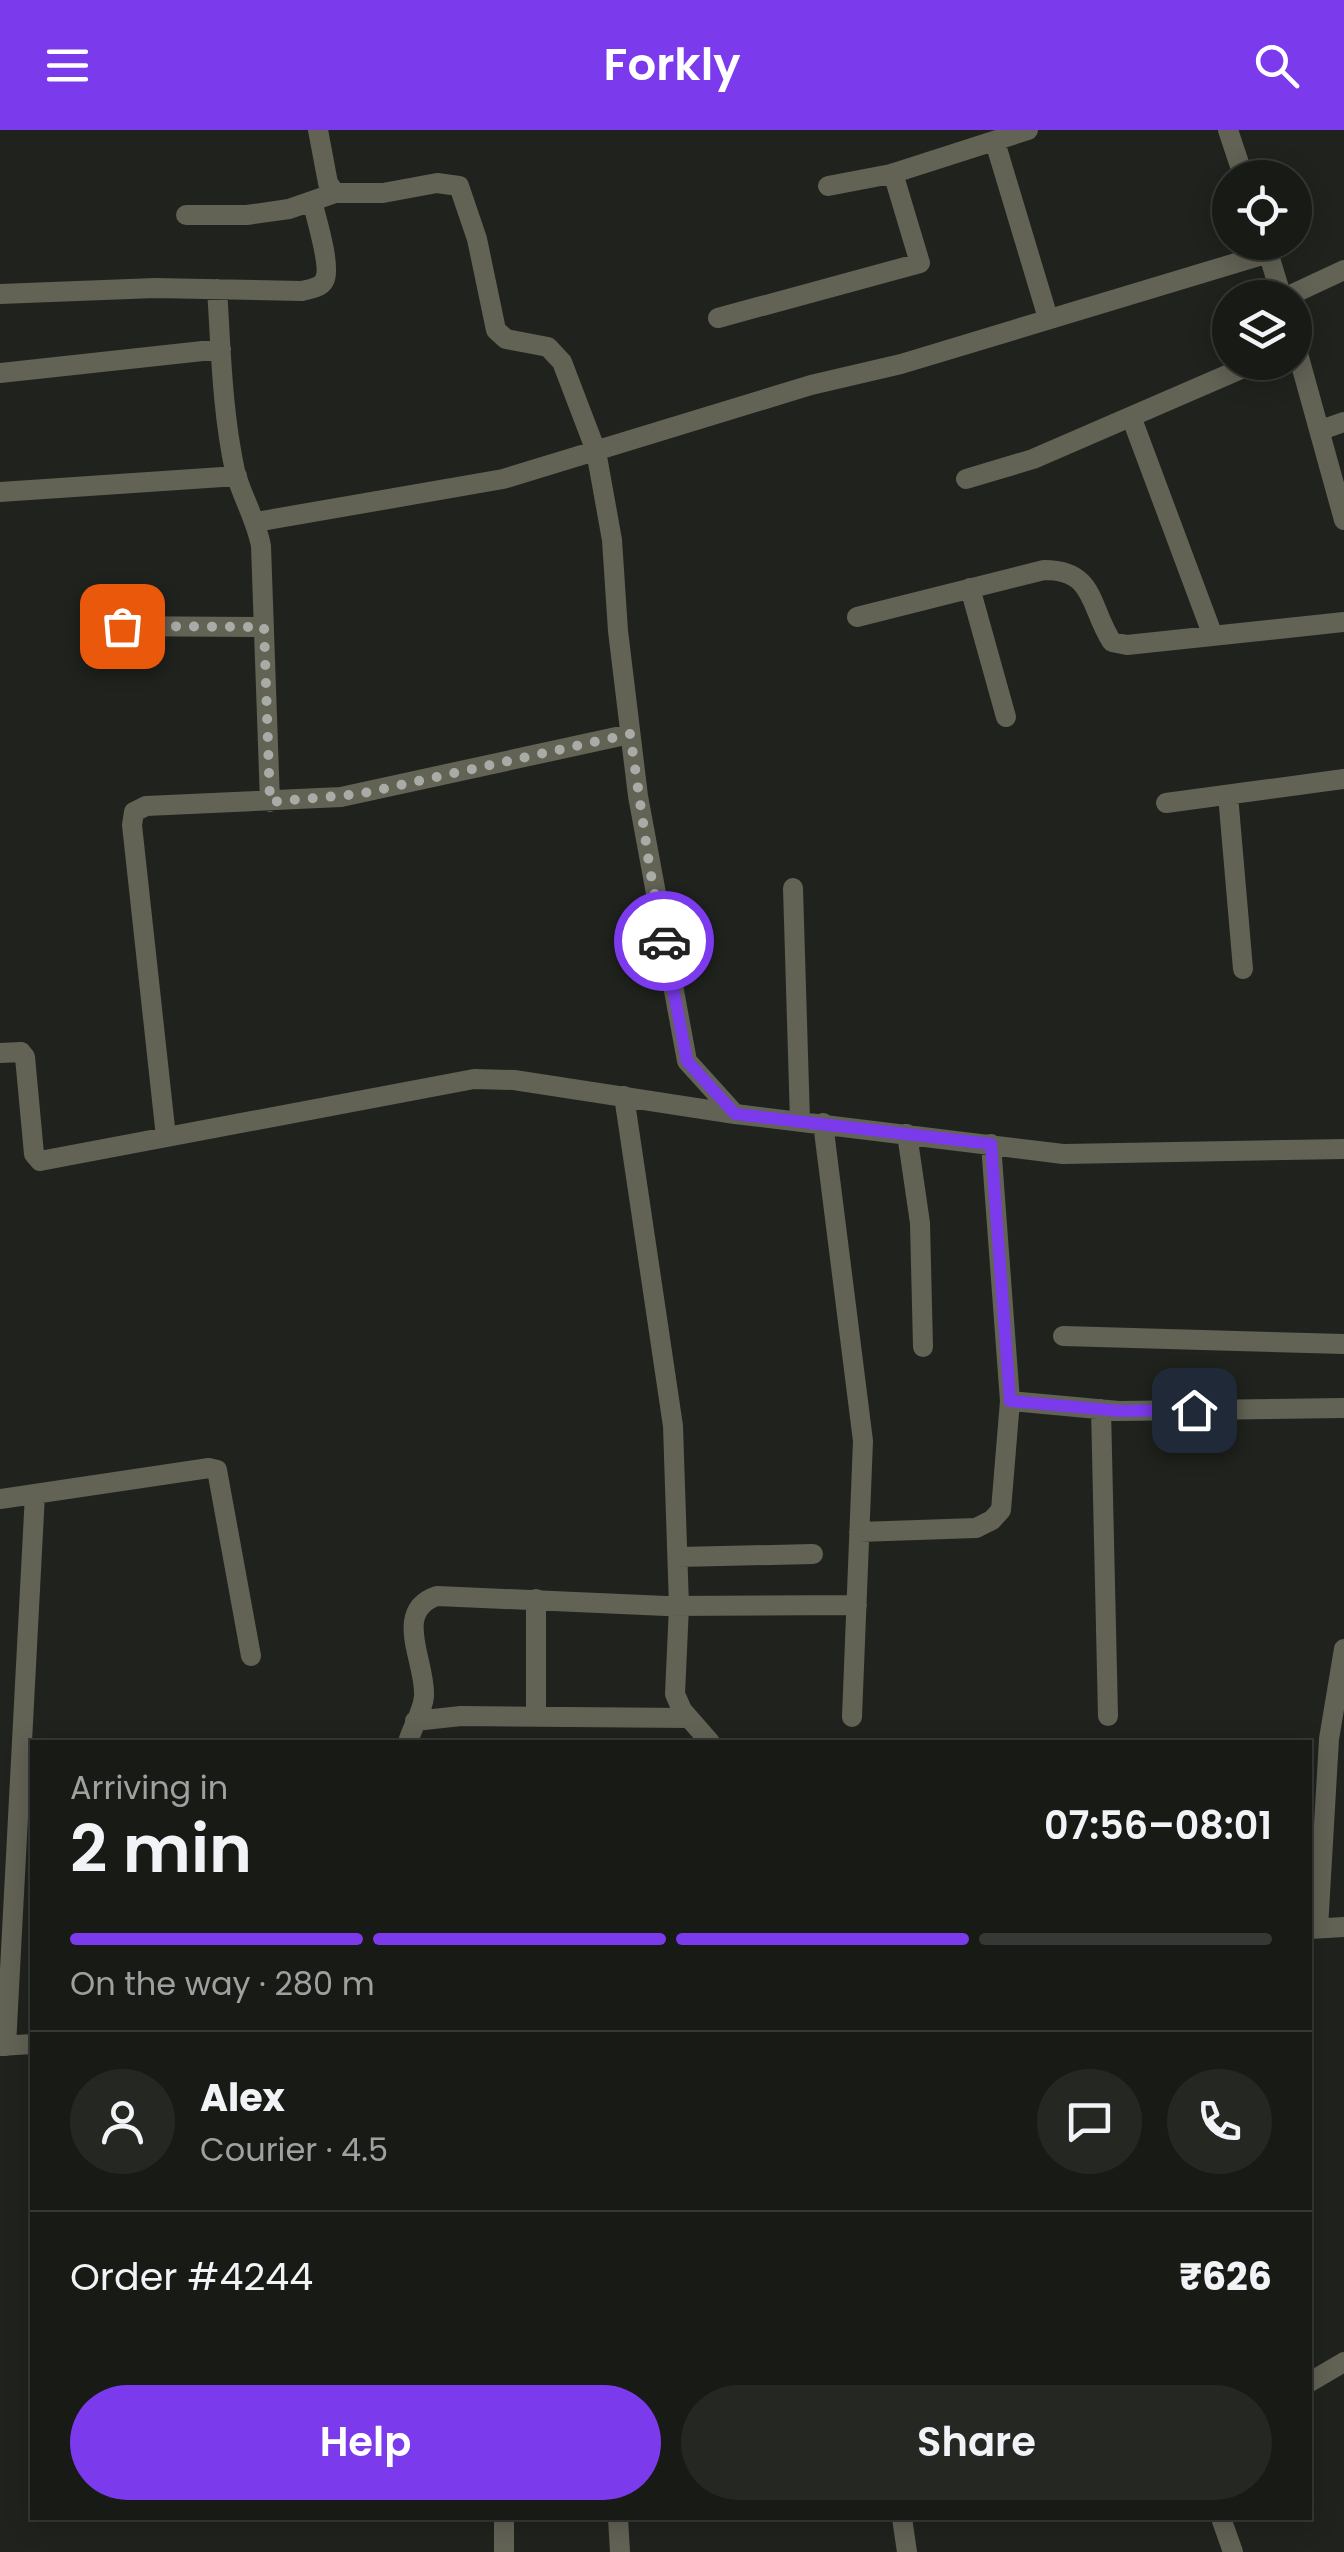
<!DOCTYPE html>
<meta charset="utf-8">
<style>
:root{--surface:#181a16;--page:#252723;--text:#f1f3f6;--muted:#9fa1a1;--line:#363835;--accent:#7c3aed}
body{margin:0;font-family:Poppins,sans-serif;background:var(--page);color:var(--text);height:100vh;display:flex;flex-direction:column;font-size:38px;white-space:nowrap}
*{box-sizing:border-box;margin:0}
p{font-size:32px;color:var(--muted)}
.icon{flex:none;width:55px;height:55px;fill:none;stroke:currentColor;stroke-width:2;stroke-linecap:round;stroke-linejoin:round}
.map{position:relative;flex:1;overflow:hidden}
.drawer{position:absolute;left:30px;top:1610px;width:1282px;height:780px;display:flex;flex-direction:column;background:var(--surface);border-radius:0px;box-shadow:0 5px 25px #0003,0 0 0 2px var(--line)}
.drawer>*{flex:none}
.buttons{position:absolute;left:1212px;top:30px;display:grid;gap:20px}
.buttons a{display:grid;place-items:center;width:100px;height:100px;border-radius:50%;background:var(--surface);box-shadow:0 5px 25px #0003,0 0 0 2px var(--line);font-size:50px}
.pin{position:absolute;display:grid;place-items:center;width:85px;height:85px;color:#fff;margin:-42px;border-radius:20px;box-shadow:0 5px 15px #0006}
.courier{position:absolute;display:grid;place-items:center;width:100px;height:100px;margin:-50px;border:8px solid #7c3aed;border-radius:50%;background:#fff;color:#222;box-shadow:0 2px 12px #0007}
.head em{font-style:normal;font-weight:600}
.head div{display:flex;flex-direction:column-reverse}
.head{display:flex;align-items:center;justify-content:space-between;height:170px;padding:0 40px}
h1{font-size:65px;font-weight:600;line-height:75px}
.bar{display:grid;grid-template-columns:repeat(4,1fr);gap:15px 10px;align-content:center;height:120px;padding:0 40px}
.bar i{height:12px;border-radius:8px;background:var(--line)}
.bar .on{background:var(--accent)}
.bar p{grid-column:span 4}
.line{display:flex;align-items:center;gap:25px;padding:0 40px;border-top:2px solid var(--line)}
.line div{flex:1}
.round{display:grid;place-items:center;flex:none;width:105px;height:105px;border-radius:52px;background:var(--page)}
.button{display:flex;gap:20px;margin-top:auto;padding:20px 40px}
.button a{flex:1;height:115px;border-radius:60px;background:var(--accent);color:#fff;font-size:40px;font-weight:600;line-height:115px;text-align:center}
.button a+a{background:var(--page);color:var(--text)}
header{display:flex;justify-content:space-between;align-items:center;height:130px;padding:0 40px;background:var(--accent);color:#fff;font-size:45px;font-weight:600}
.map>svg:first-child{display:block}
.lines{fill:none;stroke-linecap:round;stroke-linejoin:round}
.minor{stroke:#626255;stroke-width:20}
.done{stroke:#a9aca6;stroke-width:10;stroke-dasharray:0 18}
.route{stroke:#7c3aed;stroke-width:12}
</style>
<header><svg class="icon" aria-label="menu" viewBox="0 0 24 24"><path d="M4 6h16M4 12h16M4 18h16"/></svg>Forkly<svg class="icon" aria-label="search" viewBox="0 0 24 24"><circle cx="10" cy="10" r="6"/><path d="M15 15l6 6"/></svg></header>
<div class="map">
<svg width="1344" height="2422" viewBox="0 0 1344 2422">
<rect width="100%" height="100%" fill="#20231d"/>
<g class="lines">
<path class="minor" d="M318,0l10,53 7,10
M1228,0l16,48
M995,12l53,176
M828,56l63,-12 137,-44
M186,85h61l42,-6 46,-16h48l54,-10 22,3 18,53 19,91 10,9 42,8 14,15 34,89 16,89 6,91 20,165 49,265 48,53 328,40 281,-5
M1265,112l17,56
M217,159c4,61 5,122 18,182 7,26 21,48 26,75l9,256
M0,164l155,-6 147,3c8,-2 18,-3 22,-10 8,-12 -8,-64 -12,-80
M1284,168l60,-28
M718,188l202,-55 -27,-90
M1295,213l49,177
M0,243l221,-24
M1132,289l81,217
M1321,300l23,-8
M966,349l67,-20 224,-97
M0,362l237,-16
M256,392l247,-43 308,-94 90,-21 368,-111
M970,458l36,129
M857,487l187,-47c52,0 45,37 68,72l15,3 217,-23
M99,496l165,1
M1228,665l15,174
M1166,673l178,-24
M793,758l7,233
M0,923l21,-1 4,5 9,97 6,7 434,-82 40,1 221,34
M624,966l49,330 6,180 -4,88 7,16 28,32
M823,993l40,318 -11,276
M907,1004l13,89 3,124
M166,1007l-34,-312 2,-13 12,-6 195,-9 289,-63
M1063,1206l281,8
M1010,1271l109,10 225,-3
M1101,1279l7,307
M0,1369l209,-31 8,2 34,186
M859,1402l117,-4 16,-8 9,-10 9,-109 -19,-257
M679,1427l134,-3
M536,1469v117
M415,1591l46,-5 226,2
M408,1612c4,-15 15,-30 16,-46 2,-34 -32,-85 13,-100l229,10 191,-1
M1318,1798l11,-189 15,-90
M1310,1799l34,-2
M0,1916l32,-2
M6,1916l29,-552
M1310,2252l34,-20
M504,2388v34
M618,2388l2,34
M902,2388l5,34
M1221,2388l12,34"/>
</g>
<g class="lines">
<path class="done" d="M122,496l142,1 6,175 90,-8 270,-60 20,136 14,71"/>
<path class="route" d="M664,811l23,120 48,53 256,30 19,257 109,10 75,-1"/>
</g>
</svg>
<div class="buttons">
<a><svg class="icon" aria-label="locate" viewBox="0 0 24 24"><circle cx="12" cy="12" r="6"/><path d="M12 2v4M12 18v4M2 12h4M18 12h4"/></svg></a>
<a><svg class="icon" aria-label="layers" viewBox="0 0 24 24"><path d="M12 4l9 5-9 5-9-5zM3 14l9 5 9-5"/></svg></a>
</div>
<div class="pin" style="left:122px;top:496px;background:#ea580c"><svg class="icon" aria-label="bag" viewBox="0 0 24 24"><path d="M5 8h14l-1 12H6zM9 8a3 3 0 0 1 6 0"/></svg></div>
<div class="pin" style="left:1194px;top:1280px;background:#1f2937"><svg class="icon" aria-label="home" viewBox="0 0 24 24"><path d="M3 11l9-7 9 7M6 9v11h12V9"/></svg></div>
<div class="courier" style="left:664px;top:811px"><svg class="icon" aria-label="car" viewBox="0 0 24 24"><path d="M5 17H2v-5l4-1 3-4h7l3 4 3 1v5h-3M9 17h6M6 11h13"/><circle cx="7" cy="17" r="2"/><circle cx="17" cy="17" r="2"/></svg></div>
<section class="drawer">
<div class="head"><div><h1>2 min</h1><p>Arriving in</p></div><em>07:56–08:01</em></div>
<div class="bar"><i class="on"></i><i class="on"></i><i class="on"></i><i></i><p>On the way · 280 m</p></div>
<div class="line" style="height:180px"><a class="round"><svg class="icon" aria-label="person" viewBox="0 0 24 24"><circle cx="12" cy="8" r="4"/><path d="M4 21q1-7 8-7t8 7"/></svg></a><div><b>Alex</b><p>Courier · 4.5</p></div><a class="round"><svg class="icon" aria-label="chat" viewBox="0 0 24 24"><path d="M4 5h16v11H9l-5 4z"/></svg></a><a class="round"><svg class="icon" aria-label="phone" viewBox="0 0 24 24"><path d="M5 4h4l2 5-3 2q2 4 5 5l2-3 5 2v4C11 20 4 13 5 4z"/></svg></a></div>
<div class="line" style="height:130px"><div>Order #4244</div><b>₹626</b></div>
<div class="button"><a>Help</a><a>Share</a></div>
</section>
</div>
